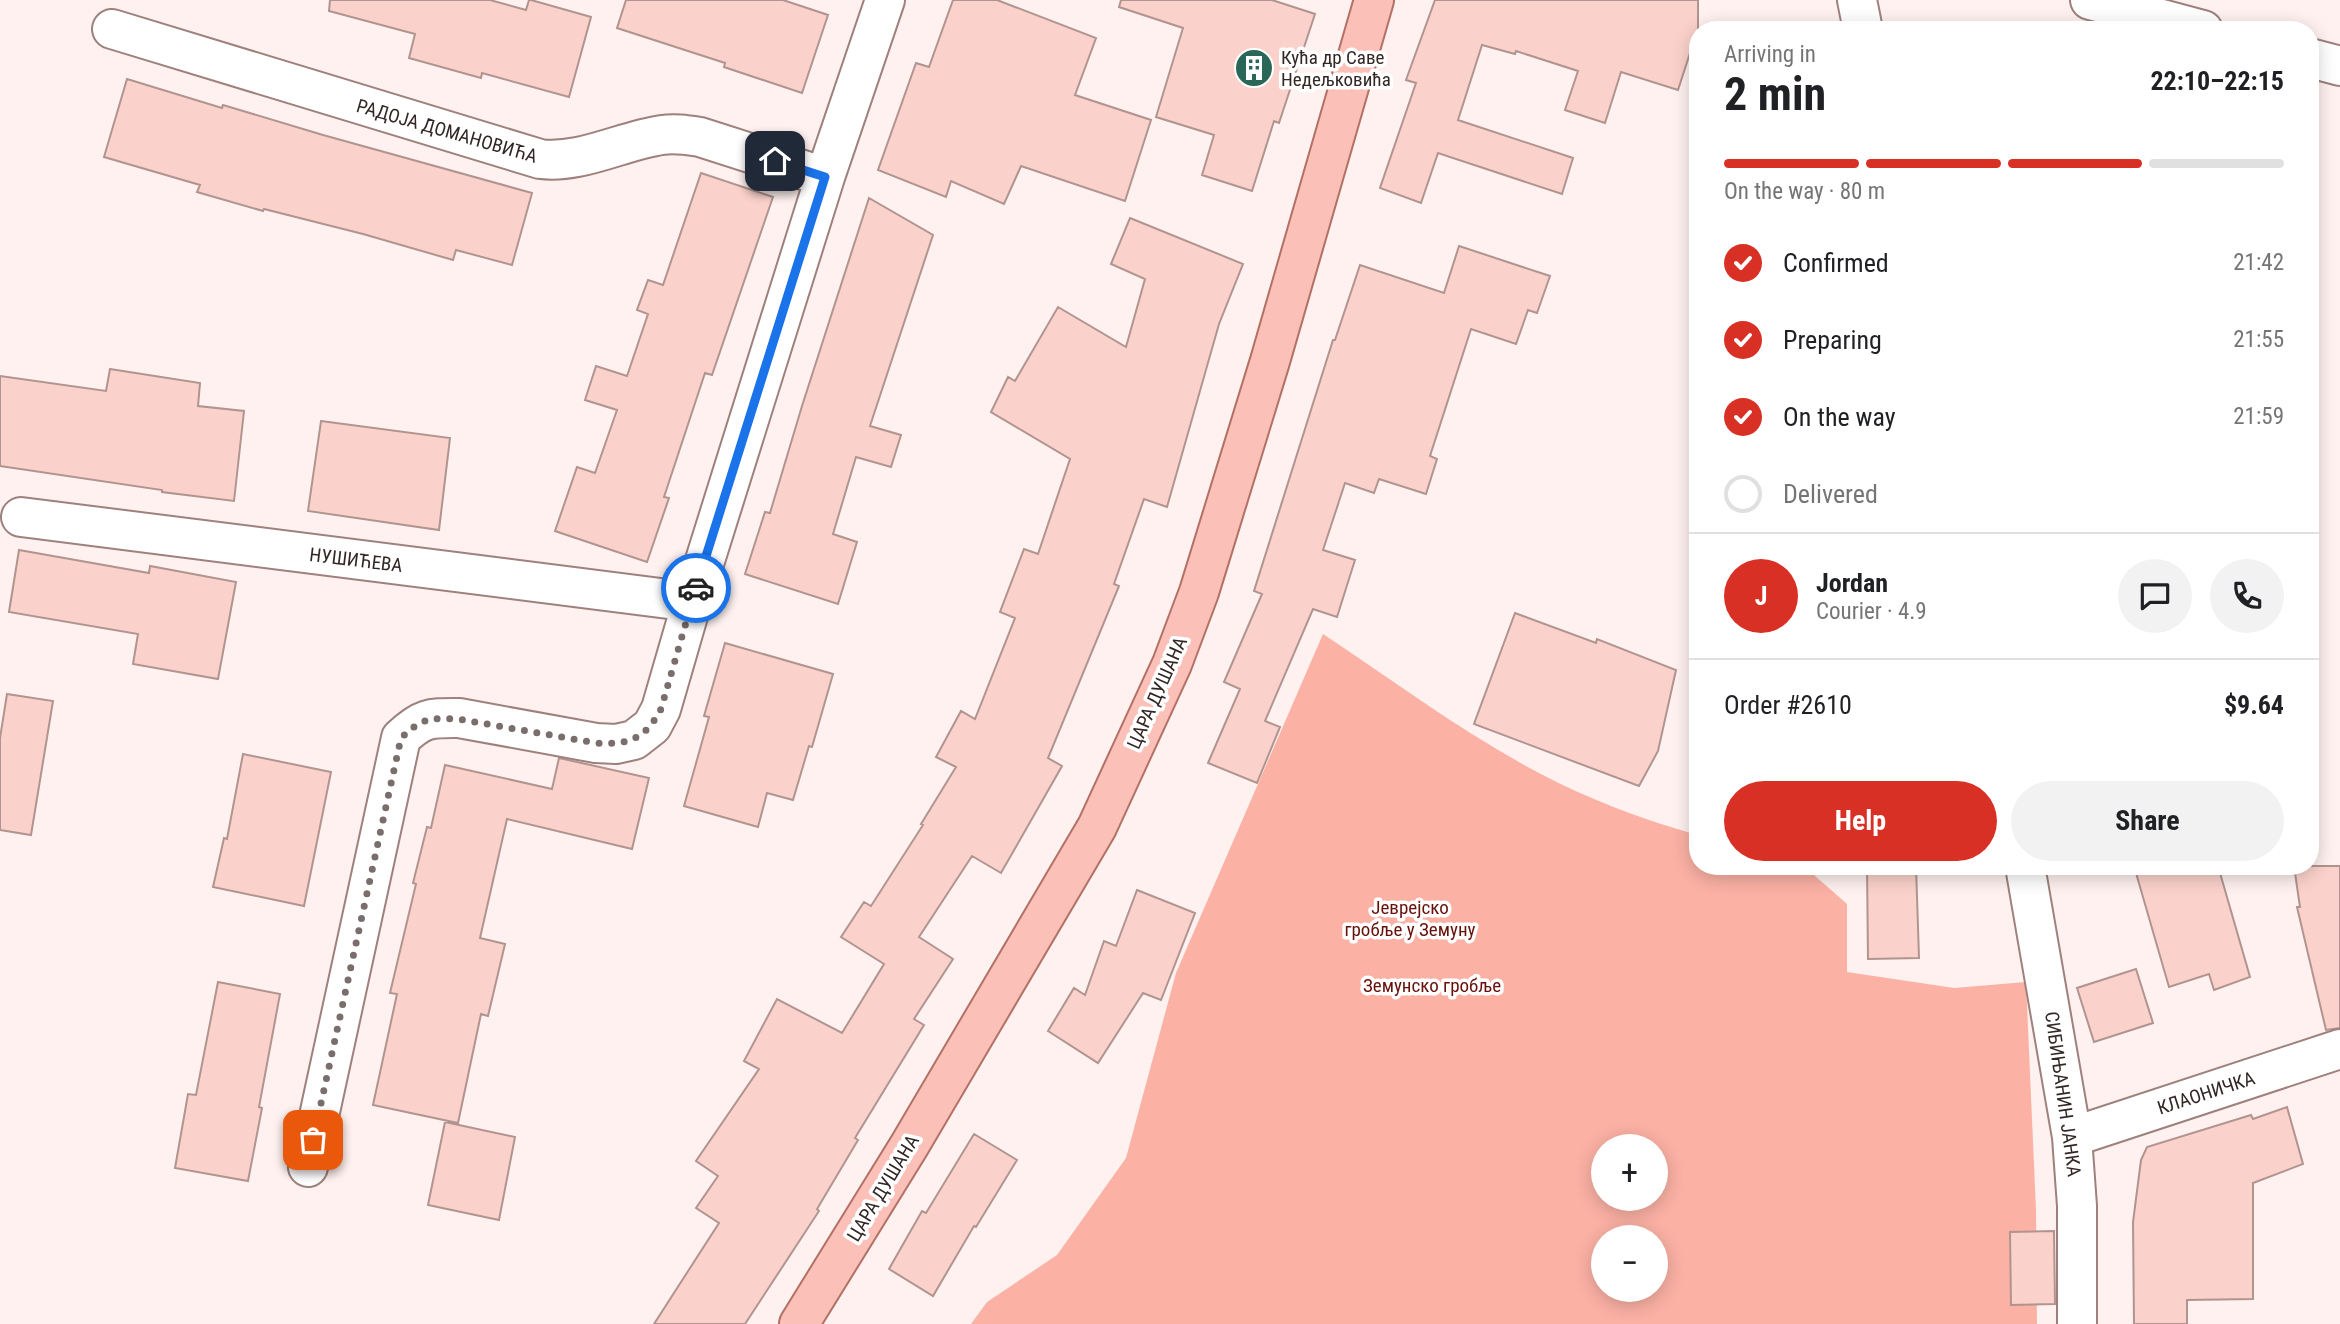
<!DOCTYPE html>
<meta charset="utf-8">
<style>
:root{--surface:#fff;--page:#f2f2f2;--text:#202124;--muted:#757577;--line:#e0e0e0;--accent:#d93025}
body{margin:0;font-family:"Roboto Condensed",sans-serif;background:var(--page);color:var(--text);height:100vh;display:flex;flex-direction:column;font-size:26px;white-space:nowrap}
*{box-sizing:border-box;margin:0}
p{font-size:23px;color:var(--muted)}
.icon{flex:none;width:38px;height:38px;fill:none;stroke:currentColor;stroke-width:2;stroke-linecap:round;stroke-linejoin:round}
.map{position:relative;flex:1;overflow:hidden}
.details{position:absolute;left:1689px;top:21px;width:630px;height:854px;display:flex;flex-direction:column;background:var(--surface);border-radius:28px;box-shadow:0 4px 18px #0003}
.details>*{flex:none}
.buttons{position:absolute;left:1591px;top:1134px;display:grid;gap:14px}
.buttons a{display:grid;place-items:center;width:77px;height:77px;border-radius:50%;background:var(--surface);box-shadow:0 4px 18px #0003;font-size:35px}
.pin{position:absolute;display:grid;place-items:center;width:60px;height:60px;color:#fff;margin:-30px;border-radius:14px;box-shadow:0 4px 10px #0006}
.courier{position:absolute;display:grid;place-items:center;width:70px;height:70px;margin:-35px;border:5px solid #1a73e8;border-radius:50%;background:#fff;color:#222;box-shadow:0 2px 9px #0007}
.summary em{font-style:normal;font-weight:700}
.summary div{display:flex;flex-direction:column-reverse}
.summary{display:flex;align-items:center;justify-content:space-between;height:119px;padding:0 35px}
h1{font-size:46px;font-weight:700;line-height:52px}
.bar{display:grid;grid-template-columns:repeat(4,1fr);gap:10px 7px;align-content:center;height:84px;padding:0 35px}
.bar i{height:9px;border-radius:5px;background:var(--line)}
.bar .selected{background:var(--accent)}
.bar p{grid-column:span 4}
.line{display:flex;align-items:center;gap:18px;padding:0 35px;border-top:2px solid var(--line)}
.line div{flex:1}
.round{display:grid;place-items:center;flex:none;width:74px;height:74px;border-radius:37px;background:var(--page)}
ol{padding:0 35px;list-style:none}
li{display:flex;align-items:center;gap:21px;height:77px}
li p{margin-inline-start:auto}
li .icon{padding:7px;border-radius:50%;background:var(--accent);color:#fff;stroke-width:4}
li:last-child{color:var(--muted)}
li i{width:38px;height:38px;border:4px solid var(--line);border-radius:50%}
.action{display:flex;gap:14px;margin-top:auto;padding:14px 35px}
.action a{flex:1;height:80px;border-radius:42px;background:var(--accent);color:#fff;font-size:28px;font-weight:700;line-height:80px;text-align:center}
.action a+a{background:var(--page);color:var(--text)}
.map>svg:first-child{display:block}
.green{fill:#fbb1a4;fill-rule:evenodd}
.building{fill:#fbd2cb;stroke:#b1948f;stroke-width:2}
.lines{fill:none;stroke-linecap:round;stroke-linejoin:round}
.minor-casing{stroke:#9e817c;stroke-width:42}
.major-casing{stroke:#b37065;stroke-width:42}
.minor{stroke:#fff;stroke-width:38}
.major{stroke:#fbc1b8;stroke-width:38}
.done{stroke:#796e6c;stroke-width:7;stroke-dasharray:0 12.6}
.route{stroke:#1a73e8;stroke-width:9}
.labels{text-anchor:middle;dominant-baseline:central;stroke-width:7;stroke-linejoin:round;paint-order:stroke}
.poi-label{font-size:19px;fill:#322725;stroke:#fff;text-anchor:start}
.street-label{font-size:19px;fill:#322725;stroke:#fff}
.park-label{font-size:19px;fill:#67110a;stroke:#fff}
</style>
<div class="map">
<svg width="2340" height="1324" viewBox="0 0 2340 1324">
<rect width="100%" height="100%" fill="#fef1ef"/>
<path class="green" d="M1323,634c71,47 140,99 216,139 48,26 106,47 158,62l1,31 108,2 41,36v68l107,16 72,-6 10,228 1,114h-1066l16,-22 70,-47 69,-97 50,-185zM1603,1146h53v53h-53zM1603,1237h53v53h-53z"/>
<path class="building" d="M330,0h160l36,10 3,-10h2l60,17 -22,80 -87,-24 -1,5 -72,-20 6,-24 -86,-23z
M626,0h157l45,15 -26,78 -78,-26 1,-4 -108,-35z
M953,0h44l99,38 -21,57 76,25 -26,81 -104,-35 -17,38 -53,-23 -5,16 -68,-27 38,-107 13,4z
M1121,0h151l43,14 -36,109 -5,-2 -22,70 -50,-16 12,-40 -58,-18 27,-89 -64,-21z
M1435,0h263v48l-6,-1 -14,43 -57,-18 -16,51 -40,-13 13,-39 -62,-20 -1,3 -33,-9 -24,75 115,38 -11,36 -124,-41 -17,50 -41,-15 36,-105 -10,-3z
M127,79l95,29 1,-3 100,30 209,58 -20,72 -56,-15 -3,10 -90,-26 -99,-25 -1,2 -66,-19 3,-7 -96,-28z
M701,173l72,24 -61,178 -7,-2 -41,124 5,1 -22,64 -92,-31 22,-64 18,6 22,-63 -32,-10 11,-34 31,10 21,-62 -11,-4 11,-30 15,5z
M869,198l64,37 -63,191 31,9 -10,32 -35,-10 -23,77 24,8 -19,62 -93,-30 20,-62 5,1 32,-107z
M1130,218l113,46 -24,60 -52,183 -23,-8 -30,85 5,2 -71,172 14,8 -61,107 -29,-17 -53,81 34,22 -39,60 10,6 -69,113 3,2 -41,69 2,2 -74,113h-91l65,-101 -23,-15 22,-32 -22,-15 63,-92 -15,-8 33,-62 65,34 42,-69 -43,-27 23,-35 7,4 52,-81 -2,-1 35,-57 -20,-10 25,-46 14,8 40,-101 -15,-6 24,-63 14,5 32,-95 -79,-47 17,-35 7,4 43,-74 68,40 19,-68 -34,-15z
M1459,246l91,30 -13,37 -9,-3 -12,34 -45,-15 -41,127 7,3 -11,35 -47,-15 -5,14 -29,-10 -22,67 32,10 -18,57 -24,-8 -48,112 15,6 -23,56 -49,-20 32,-74 -16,-7 38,-88 -8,-3 79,-251h2l25,-75 84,28z
M110,369l90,14 -2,23 46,5 -10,90 -72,-9v-2l-162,-24v-90l106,15z
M321,421l129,17 -11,92 -131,-19z
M19,550l130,23 1,-7 86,16 -18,97 -85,-15 5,-30 -129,-22z
M1515,613l81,30 1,-4 79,31 -18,81 -19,35 -165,-62z
M725,643l108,31 -21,73 -3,-1 -16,54 -26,-7 -9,34 -74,-21 25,-89 -5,-1z
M7,694l46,7 -22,134 -31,-5v-92z
M243,754l88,18 -27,134 -91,-19 11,-49 3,1z
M559,758l90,20 -17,71 -125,-30 -27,119 25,6 -17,72 -7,-2 -23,109 -85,-18 24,-111 -7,-1 26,-109 -3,-1 14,-56 4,1 14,-63 107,24z
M1867,866h49l3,92 -51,1z
M2134,866h84l32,111 -36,13 -5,-16 -40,13z
M2294,866h46v162l-14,2 -29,-123h3z
M1137,890l58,23 -34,87 -18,-7 -45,70 -50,-32 26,-43 11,7 19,-54 12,5z
M2136,969l17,54 -59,19 -17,-54z
M218,982l62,12 -21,113 3,1 -14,73 -73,-13 13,-74 8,1z
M2287,1107l16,57 -50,19v116l-66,1v24h-53l-1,-102 8,-62 6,-13 104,-32 2,4z
M445,1122l70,15 -16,83 -71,-15z
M974,1134l43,26 -41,67 -2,-1 -41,70 -44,-27 33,-58 4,2z
M2054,1231l1,73 -44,1 -1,-73z"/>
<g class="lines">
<defs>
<path id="minor" d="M1857,0l6,30
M2090,0l113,30
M112,29l428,130c41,5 81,-18 122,-24 13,-2 25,0 38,2l125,40
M2310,58l30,8
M21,517l671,85
M2025,866l47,271 5,69v118
M2072,1137l268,-88
M308,1167l93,-429c22,-21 29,-20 58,-20l137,25 20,1 18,-4 18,-14 9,-17 31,-107 133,-425 60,-177"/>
<path id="major" d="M799,1324l110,-178 188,-319 75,-163 27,-72 71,-231 104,-361"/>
</defs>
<use href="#minor" class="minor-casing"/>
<use href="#major" class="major-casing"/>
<use href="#minor" class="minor"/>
<use href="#major" class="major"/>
</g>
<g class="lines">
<path class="done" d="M313,1140l88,-402c22,-21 29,-20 57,-19l138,24c33,2 49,-4 65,-34l35,-121"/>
<path class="route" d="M696,588l129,-411 -50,-16"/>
</g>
<defs>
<symbol id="building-disc" viewBox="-11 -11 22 22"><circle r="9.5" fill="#296856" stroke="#fff"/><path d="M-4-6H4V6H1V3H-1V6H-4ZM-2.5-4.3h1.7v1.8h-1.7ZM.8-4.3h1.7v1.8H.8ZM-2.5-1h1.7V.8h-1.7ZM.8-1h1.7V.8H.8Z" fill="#fff"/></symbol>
</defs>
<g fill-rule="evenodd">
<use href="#building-disc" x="1232" y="46" width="44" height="44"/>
</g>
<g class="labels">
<g class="poi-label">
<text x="1281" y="57">Кућа др Саве<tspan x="1281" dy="22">Недељковића</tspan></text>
</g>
<g class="street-label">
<text transform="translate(447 131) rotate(16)">РАДОЈА ДОМАНОВИЋА</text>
<text transform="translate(356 560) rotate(7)">НУШИЋЕВА</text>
<text transform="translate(1157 693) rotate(-66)">ЦАРА ДУШАНА</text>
<text transform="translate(2206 1093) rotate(-18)">КЛАОНИЧКА</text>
<text transform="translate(2063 1094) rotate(82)">СИБИЊАНИН ЈАНКА</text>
<text transform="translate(883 1188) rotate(-59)">ЦАРА ДУШАНА</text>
</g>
<g class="park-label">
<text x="1410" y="907">Јеврејско<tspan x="1410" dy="22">гробље у Земуну</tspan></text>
<text x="1432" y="985">Земунско гробље</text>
</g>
</g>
</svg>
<div class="buttons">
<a>+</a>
<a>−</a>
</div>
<div class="pin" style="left:313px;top:1140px;background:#ea580c"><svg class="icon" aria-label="bag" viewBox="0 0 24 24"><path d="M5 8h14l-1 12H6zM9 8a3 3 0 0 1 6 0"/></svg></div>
<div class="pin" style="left:775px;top:161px;background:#1f2937"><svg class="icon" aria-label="home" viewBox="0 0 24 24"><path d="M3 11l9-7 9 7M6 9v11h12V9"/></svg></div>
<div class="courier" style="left:696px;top:588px"><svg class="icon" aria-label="car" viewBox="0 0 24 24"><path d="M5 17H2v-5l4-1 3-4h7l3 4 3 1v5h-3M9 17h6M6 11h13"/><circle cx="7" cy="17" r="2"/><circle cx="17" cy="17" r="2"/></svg></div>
<section class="details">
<div class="summary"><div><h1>2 min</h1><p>Arriving in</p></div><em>22:10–22:15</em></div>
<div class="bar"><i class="selected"></i><i class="selected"></i><i class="selected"></i><i></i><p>On the way · 80 m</p></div>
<ol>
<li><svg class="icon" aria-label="check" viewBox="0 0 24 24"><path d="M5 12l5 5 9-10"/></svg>Confirmed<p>21:42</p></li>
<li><svg class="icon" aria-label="check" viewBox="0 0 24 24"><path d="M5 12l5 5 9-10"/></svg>Preparing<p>21:55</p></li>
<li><svg class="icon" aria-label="check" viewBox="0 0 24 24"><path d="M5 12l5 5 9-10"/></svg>On the way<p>21:59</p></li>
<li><i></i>Delivered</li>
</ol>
<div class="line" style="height:126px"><b class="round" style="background:var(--accent);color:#fff">J</b><div><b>Jordan</b><p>Courier · 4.9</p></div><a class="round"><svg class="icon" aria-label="chat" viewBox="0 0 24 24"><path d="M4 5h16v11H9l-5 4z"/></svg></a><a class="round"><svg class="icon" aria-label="phone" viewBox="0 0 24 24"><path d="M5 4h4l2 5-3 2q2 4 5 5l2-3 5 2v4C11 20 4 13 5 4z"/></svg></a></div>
<div class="line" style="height:91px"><div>Order #2610</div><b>$9.64</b></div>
<div class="action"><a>Help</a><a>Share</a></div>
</section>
</div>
